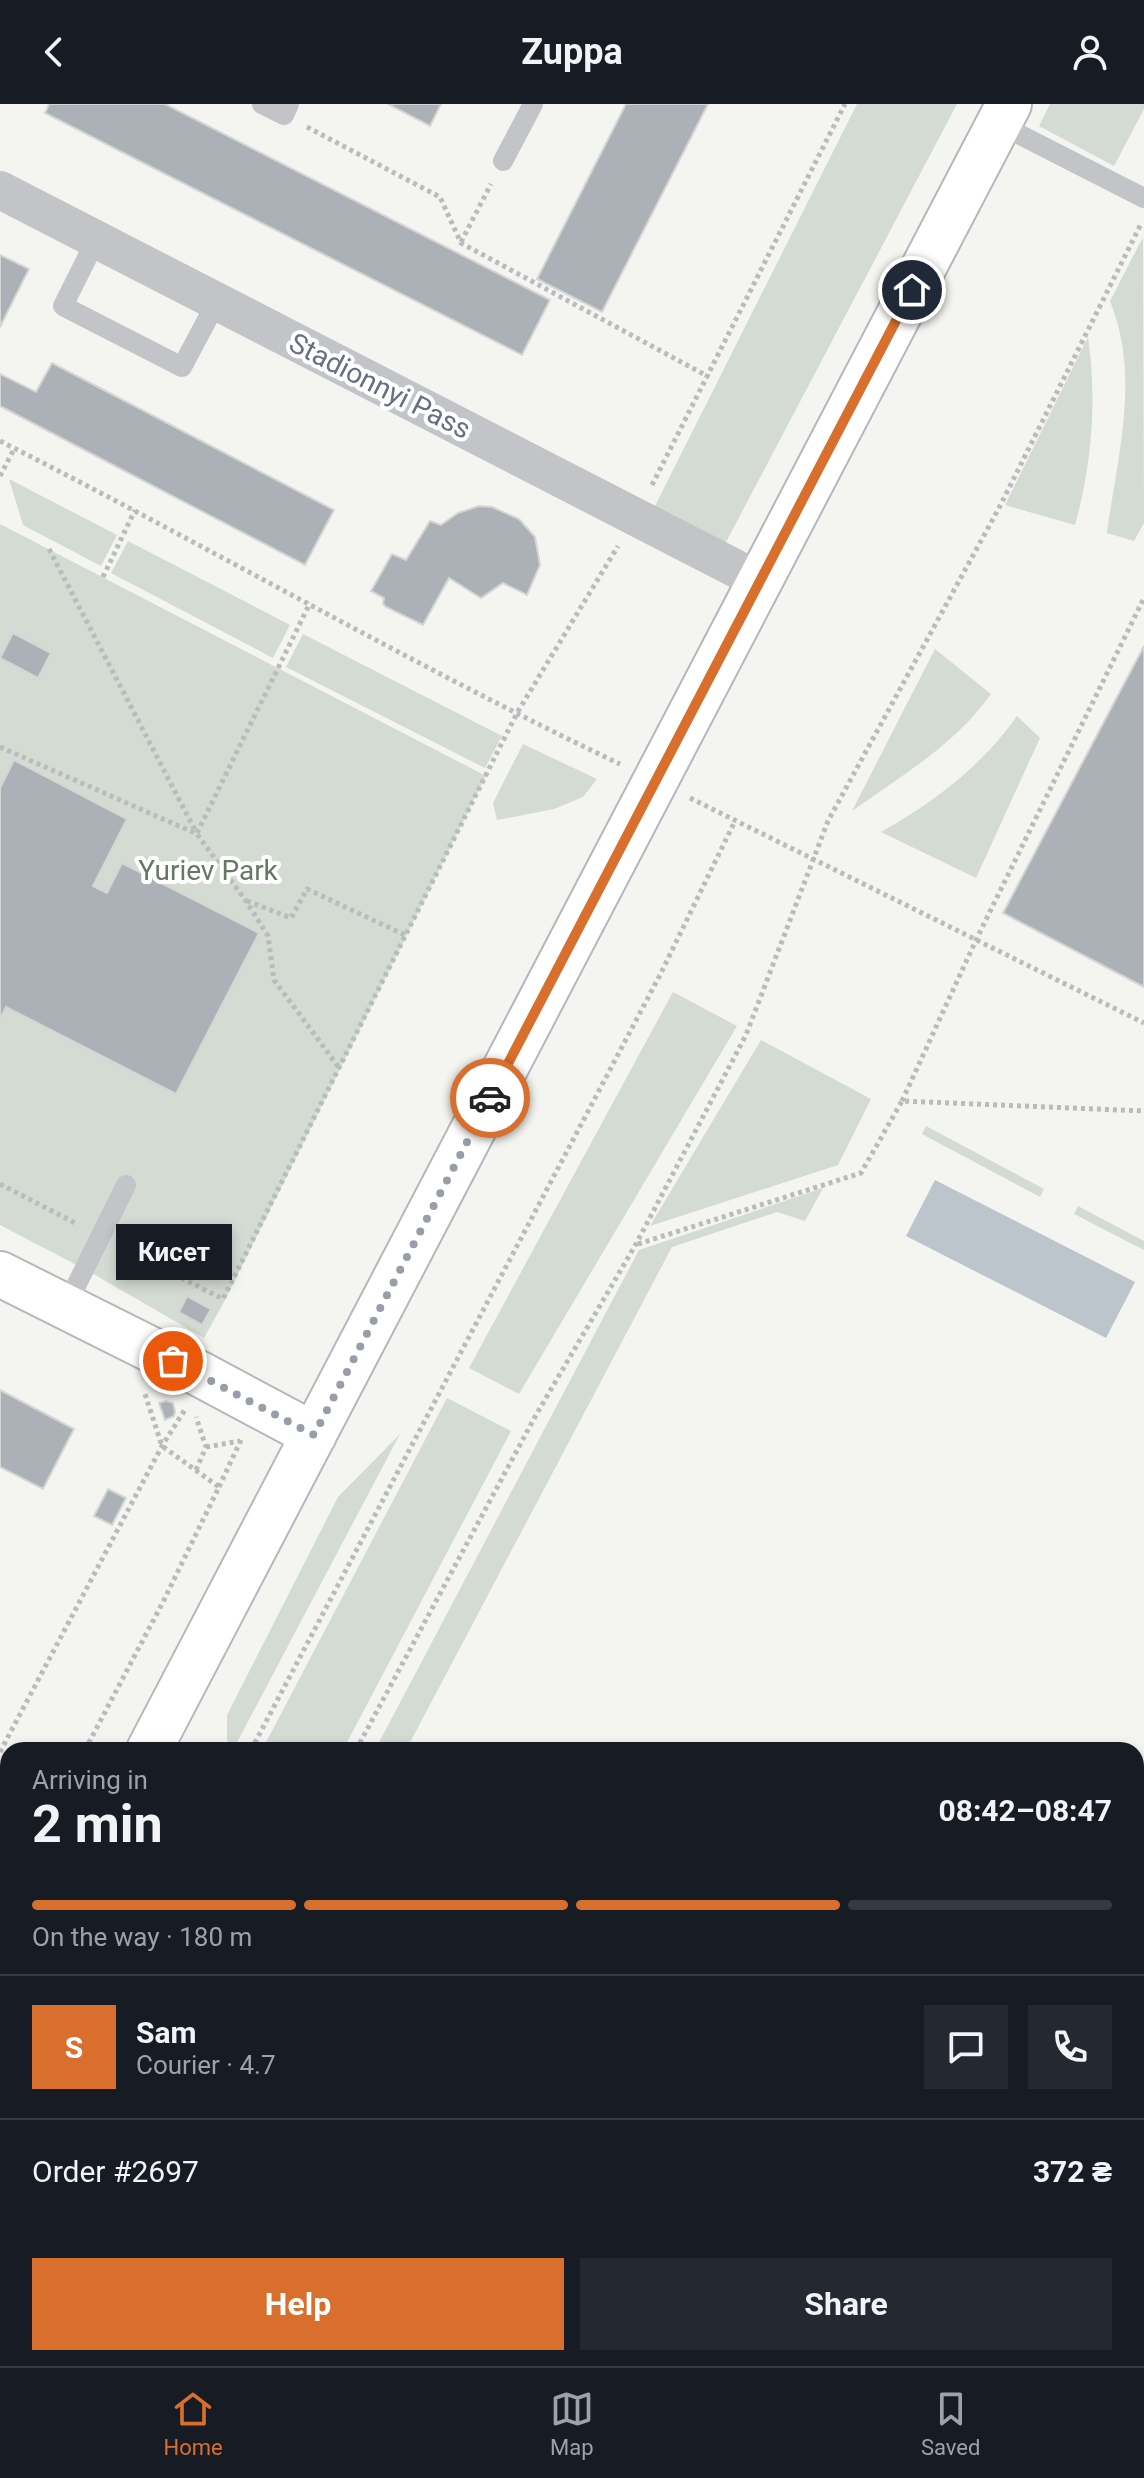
<!DOCTYPE html>
<meta charset="utf-8">
<style>
:root{--surface:#171b24;--page:#242831;--text:#f1f3f6;--muted:#9ea1a6;--line:#363941;--accent:#d86f2d}
body{margin:0;font-family:Roboto,sans-serif;background:var(--page);color:var(--text);height:100vh;display:flex;flex-direction:column;font-size:30px;white-space:nowrap}
*{box-sizing:border-box;margin:0}
p{font-size:26px;color:var(--muted)}
.icon{flex:none;width:44px;height:44px;fill:none;stroke:currentColor;stroke-width:2;stroke-linecap:round;stroke-linejoin:round}
.map{position:relative;flex:1;overflow:hidden}
.panel{position:absolute;left:0px;top:1638px;width:1144px;height:624px;display:flex;flex-direction:column;background:var(--surface);border-radius:24px 24px 0 0;box-shadow:0 4px 12px #0003}
.panel>*{flex:none}
.pin{position:absolute;display:grid;place-items:center;width:68px;height:68px;color:#fff;margin:-34px;border:4px solid #fff;border-radius:50%;box-shadow:0 2px 8px #0007}
.courier{position:absolute;display:grid;place-items:center;width:80px;height:80px;margin:-40px;border:6px solid #d86f2d;border-radius:50%;background:#fff;color:#222;box-shadow:0 2px 10px #0007}
.bubble{position:absolute;height:56px;border-radius:0px;background:var(--surface);box-shadow:0 4px 12px #0003;font-size:26px;font-weight:700;line-height:56px;text-align:center}
.summary em{font-style:normal;font-weight:700}
.summary div{display:flex;flex-direction:column-reverse}
.summary{display:flex;align-items:center;justify-content:space-between;height:136px;padding:0 32px}
h1{font-size:52px;font-weight:700;line-height:60px}
.bar{display:grid;grid-template-columns:repeat(4,1fr);gap:12px 8px;align-content:center;height:96px;padding:0 32px}
.bar i{height:10px;border-radius:6px;background:var(--line)}
.bar .current{background:var(--accent)}
.bar p{grid-column:span 4}
.line{display:flex;align-items:center;gap:20px;padding:0 32px;border-top:2px solid var(--line)}
.line div{flex:1}
.round{display:grid;place-items:center;flex:none;width:84px;height:84px;border-radius:0px;background:var(--page)}
.cta{display:flex;gap:16px;margin-top:auto;padding:16px 32px}
.cta a{flex:1;height:92px;border-radius:0px;background:var(--accent);color:#fff;font-size:32px;font-weight:700;line-height:92px;text-align:center}
.cta a+a{background:var(--page);color:var(--text)}
header{display:flex;justify-content:space-between;align-items:center;height:104px;padding:0 32px;background:var(--surface);font-size:36px;font-weight:700}
.dock{display:flex;justify-content:space-around;align-items:center;height:112px;border-top:2px solid var(--line);background:var(--surface);font-size:22px;color:var(--muted)}
.dock a{display:grid;justify-items:center;gap:4px}
.dock .current{color:var(--accent)}
.map>svg:first-child{display:block}
.built{fill:#e4e6e4}
.green{fill:#d4dbd2}
.water{fill:#bdc5cc}
.building{fill:#acb1b7;stroke:#d5d5d3;stroke-width:2}
.lines{fill:none;stroke-linecap:round;stroke-linejoin:round}
.secondary-casing{stroke:#b4b7bc;stroke-width:48}
.path{stroke:#b9bbbd;stroke-width:5;stroke-dasharray:4 4;stroke-linecap:butt}
.lane{stroke:#c2c4c8;stroke-width:20}
.street{stroke:#c2c4c8;stroke-width:38}
.secondary{stroke:#fff;stroke-width:44}
.done{stroke:#979ea8;stroke-width:8;stroke-dasharray:0 14.4}
.route{stroke:#d86f2d;stroke-width:10}
.labels{text-anchor:middle;dominant-baseline:central;stroke-width:8;stroke-linejoin:round;paint-order:stroke}
.street-label{font-size:28px;fill:#657080;stroke:#fff}
.park-label{font-size:28px;fill:#647863;stroke:#fff}
</style>
<header><svg class="icon" aria-label="back" viewBox="0 0 24 24"><path d="M15 5l-7 7 7 7"/></svg>Zuppa<svg class="icon" aria-label="person" viewBox="0 0 24 24"><circle cx="12" cy="8" r="4"/><path d="M4 21q1-7 8-7t8 7"/></svg></header>
<div class="map">
<svg width="1144" height="2262" viewBox="0 0 1144 2262">
<rect width="100%" height="100%" fill="#f4f4f1"/>
<path class="built" d="M71,2254h565l-5,8h-564z"/>
<path class="green" d="M857,0h100l-232,440 -73,-32z
M1050,0h94v5l-30,57 -75,-40z
M1143,133l1,286 -10,18 -27,-8c10,-77 34,-155 3,-232z
M1088,233c9,63 4,127 -13,188l-70,-20z
M9,375l108,56 -16,31 -78,-41z
M0,420l486,252 -262,526 -20,36 -114,-66 -90,-47z
M128,437l162,84 -17,33 -162,-85z
M303,530l199,102 -17,32 -199,-101z
M935,545l56,45c-35,50 -90,82 -139,117z
M1017,612l23,22 -64,140 -95,-46c52,-29 102,-67 136,-116z
M523,640l74,35 -14,18 -29,12 -57,11 -4,-17z
M673,888l64,34 -218,368 -50,-26z
M761,936l110,59 -33,66 -188,61z
M926,1022l118,63 -4,8 -118,-63z
M823,1084l-18,33 -28,-9 -105,35 -266,503h-31l264,-500z
M1078,1102l66,35v9l-70,-36z
M447,1294l64,33 -168,319h-81z
M400,1330l-167,316 -6,-10v-25l111,-218z
M8,2020v56l-8,15v-56z
M8,2121v133h22l-4,8h-17l-6,-56 -3,-2v-68z
M1136,2181l8,7v74h-193l4,-8h181z
M669,2254h249l-4,8h-249z"/>
<path class="water" d="M935,1076l200,102 -29,56 -200,-102z"/>
<path class="building" d="M49,0h116l385,196 -28,55 -477,-242z
M388,0h53l-11,22z
M626,0h82l-106,208 -65,-33z
M0,151l29,14 -29,58z
M52,259l282,147 -29,55 -305,-159v-32l36,18z
M479,402l13,1 27,12 16,18 5,28 -13,30 -24,-12 -22,15 -32,-20 -26,47 -37,-18 -3,-3 1,-6 -13,-7 21,-37 14,6 24,-39 11,4 17,-12z
M13,529l38,20 -13,25 -38,-20z
M1144,542v341l-141,-74z
M14,656l113,59 -34,67 14,7 15,-30 137,70 -83,161 -170,-87 -6,12v-231z
M187,1192l24,13 -9,16 -23,-13z
M0,1286l74,39 -31,60 -43,-22z
M166,1297l7,2 2,8 -1,5 -9,4 -6,-17z
M108,1385l18,9 -14,27 -18,-9z
M1144,1788v60l-8,-4v-39z
M71,2254h33l-4,8h-33z
M146,2254h69l-4,8h-69z
M245,2254h73l-5,8h-73z
M350,2254h78l-4,8h-78z
M458,2254h72l-4,8h-72z
M559,2254h60l-4,8h-60z
M716,2254h61l-4,8h-61z"/>
<g class="lines">
<defs>
<path id="secondary" d="M0,1170l200,100 114,61
M149,1646l860,-1646
M0,1933l8,-16"/>
</defs>
<use href="#secondary" class="secondary-casing"/>
<path class="path" d="M307,23l133,70 21,46 248,134
M461,138l30,-58
M0,337c208,105 410,223 620,323
M0,372l14,-27
M652,381l193,-381
M49,445l147,283
M103,473l32,-67
M0,643l197,87 49,67 22,35 6,44 66,89
M690,694l454,225
M197,729l113,-230
M247,797l44,17 16,-29 100,47
M902,997l74,-161 168,-342
M0,1080l77,40
M638,1140l223,-71 41,-72 242,10
M124,1145l99,50 294,-586 101,-167
M206,1343l34,-6
M196,1366l10,-23 -10,-30
M219,1383l22,-47
M85,1646l78,-148 56,-115 -57,-41 -18,-55
M251,1646l409,-775 75,-154
M356,1646l180,-335 100,-171 110,-209 82,-214 172,-315 141,-282
M0,1648l162,-306 24,-38
M0,1696l8,4
M0,1807l8,-15
M1136,1909l8,4
M0,2119l8,-15
M1136,2167l8,7
M1136,2197l8,-3
M1136,2232l8,7
M938,2259l9,-5
M31,2262l4,-8"/>
<path class="lane" d="M262,0l22,11 5,-11
M999,20l145,74
M503,57l30,-57
M96,136l-33,66 119,61 34,-64
M65,1204l61,-123"/>
<path class="street" d="M0,86l760,391"/>
<use href="#secondary" class="secondary"/>
</g>
<g class="lines">
<path class="done" d="M173,1257l141,74 176,-337"/>
<path class="route" d="M490,994l422,-808"/>
</g>
<g class="labels">
<g class="street-label">
<text transform="translate(380 282) rotate(27)">Stadionnyi Pass</text>
</g>
<g class="park-label">
<text x="208" y="766">Yuriev Park</text>
</g>
</g>
</svg>
<div class="pin" style="left:173px;top:1257px;background:#ea580c"><svg class="icon" aria-label="bag" viewBox="0 0 24 24"><path d="M5 8h14l-1 12H6zM9 8a3 3 0 0 1 6 0"/></svg></div>
<div class="pin" style="left:912px;top:186px;background:#1f2937"><svg class="icon" aria-label="home" viewBox="0 0 24 24"><path d="M3 11l9-7 9 7M6 9v11h12V9"/></svg></div>
<div class="courier" style="left:490px;top:994px"><svg class="icon" aria-label="car" viewBox="0 0 24 24"><path d="M5 17H2v-5l4-1 3-4h7l3 4 3 1v5h-3M9 17h6M6 11h13"/><circle cx="7" cy="17" r="2"/><circle cx="17" cy="17" r="2"/></svg></div>
<div class="bubble" style="left:116px;top:1120px;width:116px">Кисет</div>
<section class="panel">
<div class="summary"><div><h1>2 min</h1><p>Arriving in</p></div><em>08:42–08:47</em></div>
<div class="bar"><i class="current"></i><i class="current"></i><i class="current"></i><i></i><p>On the way · 180 m</p></div>
<div class="line" style="height:144px"><b class="round" style="background:var(--accent);color:#fff">S</b><div><b>Sam</b><p>Courier · 4.7</p></div><a class="round"><svg class="icon" aria-label="chat" viewBox="0 0 24 24"><path d="M4 5h16v11H9l-5 4z"/></svg></a><a class="round"><svg class="icon" aria-label="phone" viewBox="0 0 24 24"><path d="M5 4h4l2 5-3 2q2 4 5 5l2-3 5 2v4C11 20 4 13 5 4z"/></svg></a></div>
<div class="line" style="height:104px"><div>Order #2697</div><b>372 ₴</b></div>
<div class="cta"><a>Help</a><a>Share</a></div>
</section>
</div>
<nav class="dock">
<a class="current"><svg class="icon" aria-label="home" viewBox="0 0 24 24"><path d="M3 11l9-7 9 7M6 9v11h12V9"/></svg>Home</a>
<a><svg class="icon" aria-label="map" viewBox="0 0 24 24"><path d="M3 6l6-2 6 2 6-2v14l-6 2-6-2-6 2zM9 4v14M15 6v14"/></svg>Map</a>
<a><svg class="icon" aria-label="saved" viewBox="0 0 24 24"><path d="M7 4h10v16l-5-4-5 4z"/></svg>Saved</a>
</nav>
